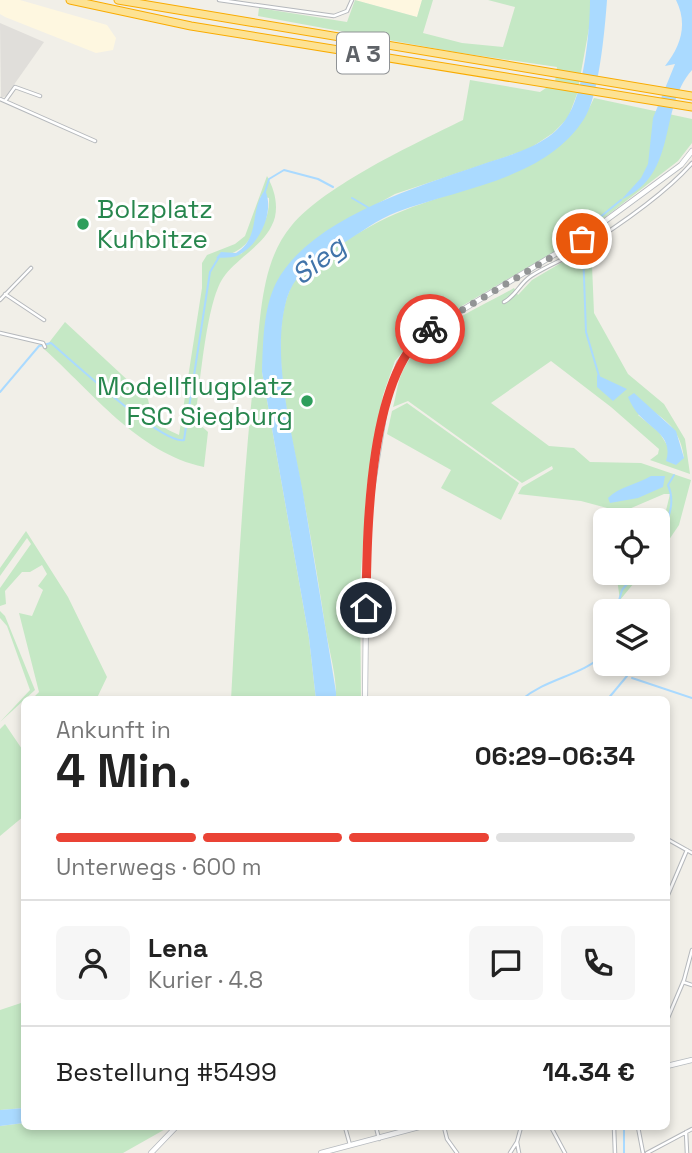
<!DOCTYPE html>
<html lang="de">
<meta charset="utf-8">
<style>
:root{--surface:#fff;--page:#f6f6f6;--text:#222;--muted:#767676;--line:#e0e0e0;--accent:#ea4335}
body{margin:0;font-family:"Space Grotesk",sans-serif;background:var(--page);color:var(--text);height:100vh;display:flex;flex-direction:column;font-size:26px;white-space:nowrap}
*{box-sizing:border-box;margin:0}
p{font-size:23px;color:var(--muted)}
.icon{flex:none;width:38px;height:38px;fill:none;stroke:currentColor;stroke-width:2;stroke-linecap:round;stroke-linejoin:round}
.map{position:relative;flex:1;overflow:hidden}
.panel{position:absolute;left:21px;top:696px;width:649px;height:434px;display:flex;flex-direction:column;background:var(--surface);border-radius:10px;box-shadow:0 4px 10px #0003}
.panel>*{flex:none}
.tools{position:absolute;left:593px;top:508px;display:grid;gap:14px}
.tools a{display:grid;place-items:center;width:77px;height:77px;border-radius:10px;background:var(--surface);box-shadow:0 4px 10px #0003;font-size:35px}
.pin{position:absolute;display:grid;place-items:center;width:60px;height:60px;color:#fff;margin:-30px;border:4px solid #fff;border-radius:50%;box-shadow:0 2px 7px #0007}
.courier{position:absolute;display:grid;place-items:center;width:70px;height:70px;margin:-35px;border:5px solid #ea4335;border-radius:50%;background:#fff;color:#222;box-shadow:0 2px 9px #0007}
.headline em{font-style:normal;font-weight:700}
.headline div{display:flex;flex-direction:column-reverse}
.headline{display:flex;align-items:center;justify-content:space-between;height:119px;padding:0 35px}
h1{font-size:46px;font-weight:700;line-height:52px}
.bar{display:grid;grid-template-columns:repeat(4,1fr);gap:10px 7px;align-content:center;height:84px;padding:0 35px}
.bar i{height:9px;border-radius:5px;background:var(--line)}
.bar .active{background:var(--accent)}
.bar p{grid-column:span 4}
.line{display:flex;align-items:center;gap:18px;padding:0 35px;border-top:2px solid var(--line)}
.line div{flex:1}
.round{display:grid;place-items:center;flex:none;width:74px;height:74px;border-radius:10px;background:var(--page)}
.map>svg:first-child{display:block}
.commercial{fill:#fef7e0}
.industrial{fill:#e0deda}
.green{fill:#c5e8c5;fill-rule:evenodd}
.water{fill:#aadaff}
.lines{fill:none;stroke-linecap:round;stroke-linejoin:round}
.stream{stroke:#aadaff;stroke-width:2}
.street-casing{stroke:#b5b8bc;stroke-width:4.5}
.secondary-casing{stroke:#b6babf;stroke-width:6}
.highway-casing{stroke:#f9ab00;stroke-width:9}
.street{stroke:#fff;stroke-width:2.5}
.secondary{stroke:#fff;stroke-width:4.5}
.highway{stroke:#fde293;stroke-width:7}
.done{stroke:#929495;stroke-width:7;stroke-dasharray:0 12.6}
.route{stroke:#ea4335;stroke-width:9}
.leisure-dot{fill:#2e9e5b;stroke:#fff;stroke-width:2.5}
.labels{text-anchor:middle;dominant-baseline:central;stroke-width:6;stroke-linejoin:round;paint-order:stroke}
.shield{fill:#fff;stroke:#8f9295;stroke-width:2}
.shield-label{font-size:24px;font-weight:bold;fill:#5f6368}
.leisure-label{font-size:26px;fill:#27864d;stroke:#fff;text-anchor:start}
.water-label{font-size:28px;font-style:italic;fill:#4174aa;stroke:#fff}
</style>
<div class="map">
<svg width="692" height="1153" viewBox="0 0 692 1153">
<rect width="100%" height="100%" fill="#f1efe8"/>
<path class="commercial" d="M0,0h20l87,25 9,13 -3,12 -17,3 -91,-36 -5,-3z
M355,0h67l-5,17z"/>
<path class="industrial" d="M0,23l44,19 -38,54 -5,2z"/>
<path class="green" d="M355,0l62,17 5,-17h11l-10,33 39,10 41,4 12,-40 -27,-7h102v23l-13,71 -9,24 -15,15 -24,16 -134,45 -70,39 -57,79 -6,60 47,266 7,62h-85c6,-112 12,-222 24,-334 6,-46 5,-104 37,-141 34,-40 122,-81 171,-105l7,-40 70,12 15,-10 2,-15 -103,-15 -196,-36 1,-8 88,14z
M594,98l98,21v24l-14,18 -100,77 -157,92 -26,31 -12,34 -16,90 -7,100 1,115h-25c1,-22 -6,-46 -10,-68 -7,-47 -15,-95 -24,-142 -10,-58 -38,-155 -8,-209 15,-25 53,-41 77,-55 74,-43 184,-40 223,-128z
M267,176c7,13 11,26 8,41 -7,27 -38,40 -52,61 -17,25 -23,109 -28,142l13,12 -4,35c-66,-14 -112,-75 -160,-118l21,-27 83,77c4,22 11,27 31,36l23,-147v-25l5,-8 28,-11 10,-8zM261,196l8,2c1,24 -12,38 -28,56l-20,3c36,-10 33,-29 40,-61z
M598,241l-6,24 2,48 34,61 36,30 21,35 5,35 -40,-14 8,-6 1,-5 -48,-42 -60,-46 -60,42 58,43 25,2 16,14 51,1 50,17 -12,45 -21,31v-25l4,-4 8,-33h-6l-42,18 -41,-11 -63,-7 4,-7 31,-18 -1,-3 -30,17 -114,-82 -15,6c3,-10 4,-22 8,-32 18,-44 75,-65 113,-87l4,7 14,-15zM649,409c20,12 32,24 35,49l-14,-8 -11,-18 -21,-17z
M407,403l112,80 -18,37 -60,-32 10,-18 -64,-36 5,-23z
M26,531l42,66 39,80 -11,23h-65l8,-8 -20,-79 13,3 11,-26 -5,-4 9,-12 -5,-9 -12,7h-8l-17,19 1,13 -6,2v-18l31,-44 -4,-6 -27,38v-8z
M616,572h27l-23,28z
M0,611l5,5 30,74 -35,32 30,-32 -23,-64 -7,-8z
M5,724l19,28v64l-24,20v-107z
M24,1002v106l-24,2v-100z
M24,1123v4h145l-46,26h-123v-27z"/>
<path class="water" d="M590,0h17c-2,28 -8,97 -23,119 -39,61 -125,69 -187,93 -19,7 -37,21 -55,32 -23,13 -47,28 -55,54 -17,58 6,137 16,195 11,66 22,132 33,199v8h-20l-7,-62 -47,-266c1,-28 1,-63 14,-89 34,-66 147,-98 213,-121 28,-9 60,-18 77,-43 18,-25 24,-89 24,-119z
M676,0h16v70c-35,40 -12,103 -71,130l20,-22 7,-14 5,-46 22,-54 -10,2c16,-20 23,-42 11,-66z
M265,190c10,21 -5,54 -26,65 -8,4 -15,2 -23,3l5,-6 15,1c25,-15 13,-43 29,-63z
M597,375l30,14 -14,12 -16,-14z
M634,393l42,38 8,27 -8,7 -10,-4c7,-23 -11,-30 -26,-45 -5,-5 -9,-12 -12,-19z
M651,476h14l-2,11 -25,11 -28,5 -2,-5c12,-12 28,-13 43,-22z
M24,1108v15l-24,3v-16z"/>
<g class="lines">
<path class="stream" d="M265,192l4,-13 15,-9 34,9 15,8
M352,198l17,10
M582,232l39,-32
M583,250l3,82 13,44
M0,392l39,-46 12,-3c20,17 113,103 133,97l26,-168 9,-15
M658,542c8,-19 19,-37 10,-57l6,-10
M616,611l6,-21 15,-18
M632,678l60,20
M521,700c28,-23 59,-23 85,-47
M607,700l20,-24 -4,-13
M624,1153v-26"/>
<defs>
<path id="street" d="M219,0l115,16 13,-5 5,-11
M0,99l95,42
M5,101l10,-14 25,9
M5,294l39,26
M0,300l31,-32
M504,302c12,-6 16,-19 27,-26 14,-9 29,-15 44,-23 37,-23 88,-57 117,-90
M0,333l43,10 2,4
M667,839l25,14
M667,897l20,-47
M683,982l9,3
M667,1020l17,-40 8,-30
M345,1127l5,18
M376,1127l3,12
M444,1127l3,12 10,14
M551,1127l14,26
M614,1127l1,26
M638,1127l5,26
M686,1132l1,21
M510,1153l7,-11
M519,1153l-2,-11 4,-15
M647,1153l45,-24"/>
<path id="secondary" d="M365,700l2,-179 20,-124 12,-34 25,-30 158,-95 99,-73 11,-14
M667,1066l25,-6
M151,1153l25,-26
M321,1153l98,-26"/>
<path id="highway" d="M70,0l121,26 501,81
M118,0l574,96"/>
</defs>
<use href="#street" class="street-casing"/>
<use href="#secondary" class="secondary-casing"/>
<use href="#highway" class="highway-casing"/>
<use href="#street" class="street"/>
<use href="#secondary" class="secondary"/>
<use href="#highway" class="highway"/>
</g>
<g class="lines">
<path class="done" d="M430,329l152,-90"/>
<path class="route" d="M366,608c1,-70 1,-237 64,-279"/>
</g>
<g class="leisure-dot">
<circle cx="83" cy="224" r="7"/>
<circle cx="307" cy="401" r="7"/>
</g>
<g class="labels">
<rect class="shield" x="337" y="32.5" width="52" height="41" rx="5"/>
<g class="shield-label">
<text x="363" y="53">A 3</text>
</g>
<g class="leisure-label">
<text x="97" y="209">Bolzplatz<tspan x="97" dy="30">Kuhbitze</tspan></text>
<text x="293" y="386" text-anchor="end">Modellflugplatz<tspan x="293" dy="30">FSC Siegburg</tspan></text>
</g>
<g class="water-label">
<text transform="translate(318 260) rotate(-38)">Sieg</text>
</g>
</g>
</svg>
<div class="tools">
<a><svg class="icon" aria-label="locate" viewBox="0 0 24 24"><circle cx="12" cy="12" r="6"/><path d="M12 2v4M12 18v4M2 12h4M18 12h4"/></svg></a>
<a><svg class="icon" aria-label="layers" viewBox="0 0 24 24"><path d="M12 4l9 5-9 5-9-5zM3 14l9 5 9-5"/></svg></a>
</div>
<div class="pin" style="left:582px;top:239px;background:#ea580c"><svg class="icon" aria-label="bag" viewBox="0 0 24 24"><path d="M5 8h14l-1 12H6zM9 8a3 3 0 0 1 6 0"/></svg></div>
<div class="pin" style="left:366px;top:608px;background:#1f2937"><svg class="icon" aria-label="home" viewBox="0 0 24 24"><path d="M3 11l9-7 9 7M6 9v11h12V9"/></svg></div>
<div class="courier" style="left:430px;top:329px"><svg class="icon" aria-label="bike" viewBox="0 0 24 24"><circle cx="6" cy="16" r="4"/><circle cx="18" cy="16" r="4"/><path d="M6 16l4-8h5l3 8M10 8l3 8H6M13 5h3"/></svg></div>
<section class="panel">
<div class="headline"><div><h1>4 Min.</h1><p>Ankunft in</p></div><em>06:29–06:34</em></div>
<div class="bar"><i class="active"></i><i class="active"></i><i class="active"></i><i></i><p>Unterwegs · 600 m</p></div>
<div class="line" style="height:126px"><a class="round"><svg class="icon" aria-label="person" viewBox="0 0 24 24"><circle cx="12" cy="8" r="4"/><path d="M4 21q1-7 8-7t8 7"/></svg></a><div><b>Lena</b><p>Kurier · 4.8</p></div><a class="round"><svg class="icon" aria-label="chat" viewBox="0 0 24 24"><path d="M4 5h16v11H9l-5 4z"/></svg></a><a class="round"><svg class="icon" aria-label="phone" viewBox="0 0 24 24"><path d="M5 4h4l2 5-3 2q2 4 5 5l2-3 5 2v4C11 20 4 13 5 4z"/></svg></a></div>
<div class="line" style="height:91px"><div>Bestellung #5499</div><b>14.34 €</b></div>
</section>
</div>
